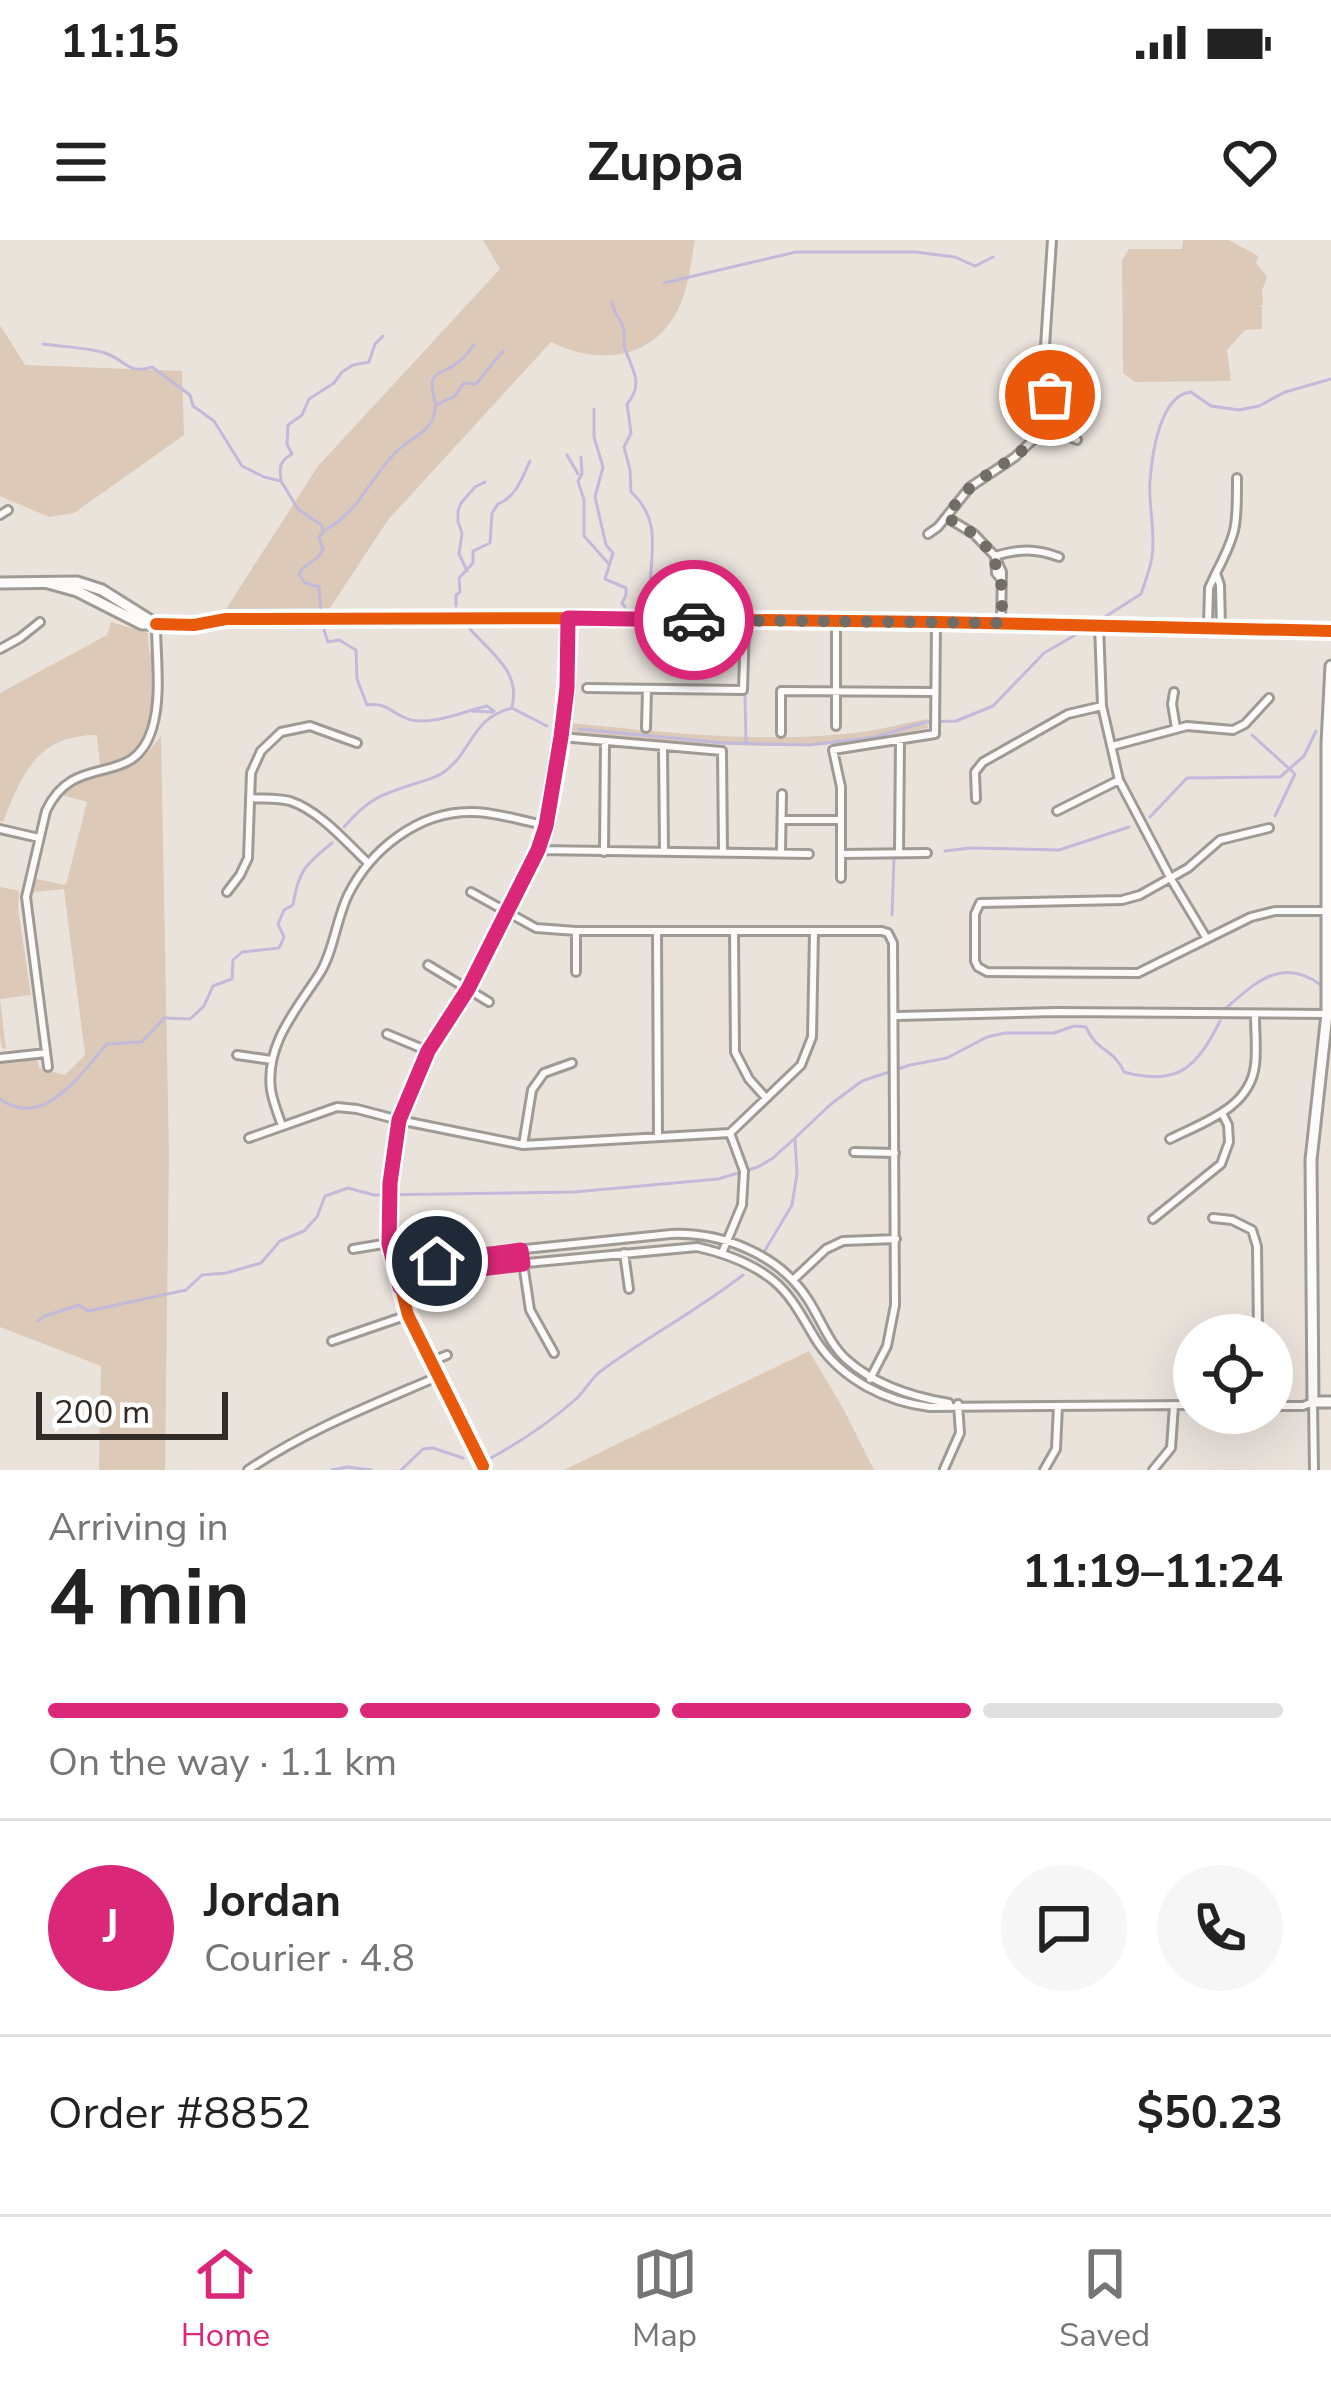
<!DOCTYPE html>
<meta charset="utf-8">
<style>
:root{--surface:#fff;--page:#f6f6f6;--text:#222;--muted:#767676;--line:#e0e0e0;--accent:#db2777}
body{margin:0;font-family:"Nunito Sans",sans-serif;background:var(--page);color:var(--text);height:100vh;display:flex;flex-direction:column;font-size:45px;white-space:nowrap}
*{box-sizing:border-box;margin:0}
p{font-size:39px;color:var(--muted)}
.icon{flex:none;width:66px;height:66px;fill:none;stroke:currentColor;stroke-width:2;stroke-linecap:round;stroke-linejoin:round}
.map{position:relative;height:1230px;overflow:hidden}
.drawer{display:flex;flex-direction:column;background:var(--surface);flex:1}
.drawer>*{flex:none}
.tools{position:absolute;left:1173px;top:1074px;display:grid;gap:24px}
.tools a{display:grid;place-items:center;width:120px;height:120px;border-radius:50%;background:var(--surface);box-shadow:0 12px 48px #0002;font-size:60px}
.scale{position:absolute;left:36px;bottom:30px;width:192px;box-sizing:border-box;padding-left:12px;border:6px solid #312c27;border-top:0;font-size:33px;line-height:42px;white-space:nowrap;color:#312c27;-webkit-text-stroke:9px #fff;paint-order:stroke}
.pin{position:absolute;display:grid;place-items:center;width:102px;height:102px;color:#fff;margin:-51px;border:6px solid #fff;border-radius:50%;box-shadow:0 3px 12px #0007}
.courier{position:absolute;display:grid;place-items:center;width:120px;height:120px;margin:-60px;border:9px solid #db2777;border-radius:50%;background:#fff;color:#222;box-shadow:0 3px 15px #0007}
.head em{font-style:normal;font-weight:700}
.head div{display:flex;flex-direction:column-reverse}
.head{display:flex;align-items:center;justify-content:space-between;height:204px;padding:0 48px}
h1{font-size:78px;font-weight:700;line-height:90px}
.bar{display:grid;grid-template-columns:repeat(4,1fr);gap:18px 12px;align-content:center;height:144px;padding:0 48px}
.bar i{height:15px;border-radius:9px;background:var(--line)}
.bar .on{background:var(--accent)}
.bar p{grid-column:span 4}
.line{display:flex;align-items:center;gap:30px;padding:0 48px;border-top:3px solid var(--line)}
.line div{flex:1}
.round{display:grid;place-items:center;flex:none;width:126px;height:126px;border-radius:63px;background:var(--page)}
.status{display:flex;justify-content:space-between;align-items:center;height:84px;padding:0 60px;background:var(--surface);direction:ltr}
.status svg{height:33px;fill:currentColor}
header{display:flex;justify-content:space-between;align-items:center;height:156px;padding:0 48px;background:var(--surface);font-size:54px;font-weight:700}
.dock{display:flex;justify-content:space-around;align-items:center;height:168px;border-top:3px solid var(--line);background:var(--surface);font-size:33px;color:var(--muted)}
.dock a{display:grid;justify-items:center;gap:6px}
.dock .on{color:var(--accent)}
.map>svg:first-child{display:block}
.green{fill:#dcc9b8}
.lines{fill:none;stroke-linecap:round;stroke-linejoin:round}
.stream{stroke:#c2b9db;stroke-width:3}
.street-casing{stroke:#9f9a94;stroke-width:12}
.secondary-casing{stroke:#9f9a94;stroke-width:15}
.street{stroke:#fcfbfa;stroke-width:6}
.secondary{stroke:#fcfbfa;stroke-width:9}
.cycleway-casing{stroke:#fff;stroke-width:20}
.cycleway{stroke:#e8590c;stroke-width:12}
.done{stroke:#726c66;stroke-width:12;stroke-dasharray:0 21.6}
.route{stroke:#db2777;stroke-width:15}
</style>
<div class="status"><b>11:15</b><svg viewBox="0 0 49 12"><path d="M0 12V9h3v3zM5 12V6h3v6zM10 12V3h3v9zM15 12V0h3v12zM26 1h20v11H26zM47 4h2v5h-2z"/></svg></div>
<header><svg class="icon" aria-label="menu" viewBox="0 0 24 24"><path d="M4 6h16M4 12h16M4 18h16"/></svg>Zuppa<svg class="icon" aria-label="heart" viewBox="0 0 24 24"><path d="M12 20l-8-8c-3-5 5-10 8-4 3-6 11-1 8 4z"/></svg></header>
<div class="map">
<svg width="1331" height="1230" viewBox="0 0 1331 1230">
<rect width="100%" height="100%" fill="#eae3dc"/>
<path class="green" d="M483,0h212c-4,21 -6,45 -15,65 -24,55 -81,61 -129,37l-163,178 -58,88 -104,1 92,-143 182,-197z
M1183,0h46l29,16 -2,7 11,14 -5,14 1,14 -4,1 3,1v22l-17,1 -18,20 4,31 -96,1 -12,-9 -1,-113 7,-11h53z
M0,85l25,40 157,6 2,64 -110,78 -25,4 -49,-21z
M111,382l37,11 1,18 7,4v59l-14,36 2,7 17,-21 8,419 -4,315h-66l2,-104 -101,-39v-265l37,-4 2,10 26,7 20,-20 -21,-166 -31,3 3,-13 30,6 21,-83 -25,-7c11,-12 23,-15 39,-18l-4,-42c-60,0 -75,39 -94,87l-3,-1v-128l107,-58z
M927,479l1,9c-31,5 -62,13 -93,16 -88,7 -177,-5 -264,-12v-9c90,9 183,20 273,11 28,-2 56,-10 83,-15z
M0,647l19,4 -1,18 13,86 -31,4 6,50 -4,-1 -2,-11z
M809,1111l35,59 30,60h-310z"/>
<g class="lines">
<path class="stream" d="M664,43l132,-31h119l40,5 20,9 18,-9
M612,62c2,12 9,17 12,28 1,6 -1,13 1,19 8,22 19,35 2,55l4,29 -7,14 6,23 1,22c38,34 12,74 22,116
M43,104c20,3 43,3 62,9 21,7 23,22 47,14l38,28 3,11 21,15 28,45 22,11 17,4 17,28 23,16 3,6 -5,6 4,13c-5,12 -19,13 -24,24l6,9 14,4 2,25
M436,165c-11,-38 3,-26 25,-45 5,-4 9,-10 13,-15
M594,169v28l9,30 -8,30 11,48 7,8 -8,26 21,9v7l-4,8 3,4
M567,215l11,19
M581,217l1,17 -4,7 6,19v36l24,27
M281,240c-2,-14 -1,-19 11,-26l-5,-10 1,-19 14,-10 7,-16 25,-16 8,-11 11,-7 16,-3 6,-18 8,-8
M327,289c33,-18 45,-55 72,-80 10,-9 23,-14 31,-25 5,-7 4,-11 6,-19l19,-9 9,-13 12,1 27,-33
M467,331l-8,-17 3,-21 -4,-11v-11l3,-8 14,-16 10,-5
M456,366v-11l4,-3 -1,-14 14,-15v-12l17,-8 2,-30 6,-9c18,-7 24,-26 32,-43
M1097,382l44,-28c4,-12 9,-24 11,-37 4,-25 -4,-51 -2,-76 2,-27 10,-86 41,-89l20,14 28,4 20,-4 26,-14 46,-13
M470,389c21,24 51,43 42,77
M324,390l4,12 11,-2 17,10 1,29 10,26c22,-3 25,10 44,15 24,5 53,-9 76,-14l7,5
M745,454l1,49
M472,471l21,1
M579,489l145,14 85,2 66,-8 51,-15 30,-1 37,-15 51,-53 40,-23
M1252,495l43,39 -20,42
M1150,577l37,-39 93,-1 24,-21 12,-25
M344,587c25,-29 38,-33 73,-44 9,-3 19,-5 27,-11 29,-21 27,-54 68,-64l35,18
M945,611l25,-3 89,2 70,-23
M892,675l2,-57
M1225,769c30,-26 56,-53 96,-24
M0,859c44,32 81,-26 107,-55l35,-2 22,-24 26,1 14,-13 9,-20 19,-7 1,-19 9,-8 37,-4 5,-11 -6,-13 6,-14 9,-5c5,-34 13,-41 39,-62
M764,1012l28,-47 5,-31 -2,-36 36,-34 31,-23 48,-16 37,-7 40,-21 18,-4h49l20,-7 12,1c11,26 28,21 38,45 54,15 73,-5 96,-51
M38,1081l7,-5 34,-11 9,6 98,-21 16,-15 24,-2 35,-10 19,-22 24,-10 13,-14 8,-21 23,-8 26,7 200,-3 144,-13 40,-12 15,-9 22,-20
M491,1218c31,-17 59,-36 85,-59 10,-9 15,-21 25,-28 46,-34 97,-61 142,-96
M332,1230l15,-3 24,3
M401,1230l22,-21 10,-1 30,10"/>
<defs>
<path id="street" d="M1042,186l35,14
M0,275l8,-5
M946,277l28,17 21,22c24,-7 40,-8 64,1
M928,294l10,-7 32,-40 45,-30 25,-24 10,-37 -5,-50 7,-106
M1216,333c22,-42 21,-49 21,-95
M1001,339l-5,-6 -1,-17 7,16 -1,51
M836,382v104
M1099,385l3,81 17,74 52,99 36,60
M1208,386l1,-38 7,-15 4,12 1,42
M0,409l20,-11 20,-16
M587,448l156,2 2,-68
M1174,452l-2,12 4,24
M646,488l1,-39
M781,493v-42l153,1
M561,497l161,14 1,101
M1112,506l75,-20 46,4 12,-6 24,-26
M663,507l1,105
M250,558c12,1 28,0 40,3 30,10 56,41 78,62
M976,559l-1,-27 8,-10 85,-48 34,-8
M1057,571l62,-31
M782,580h58
M0,589l39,9
M538,610l271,4
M781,610l1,-56
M604,612l1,-111
M899,613l1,-113
M841,614l86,-1
M841,638v-91l-8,-37 102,-16 1,-112
M227,652l13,-17 8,-17 3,-85 10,-22 20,-19 29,-6 47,17
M471,652l65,36 40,3h306l6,2
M980,663l142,-3 18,-5 48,-27 32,-28 49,-12
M657,691l1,206
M734,691l1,121 14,27 17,19
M428,725l61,37
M978,727l9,5 151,1 113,-56 24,-6h54
M978,727l-3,-6v-47l5,-11
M576,732v-41
M897,776l159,-4 271,2
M387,794l41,17
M237,815l35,5
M0,818l46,-5
M48,827l-22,-170 20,-86c29,-62 87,-20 106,-82 10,-32 4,-72 4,-105
M282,886c-4,-12 -9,-24 -11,-36 -6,-46 26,-81 49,-117 14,-23 16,-53 28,-78 23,-46 71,-84 124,-83 24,0 50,9 73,13
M249,898l88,-31 20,2 42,11 124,25 207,-12 71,-68 11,-28 2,-105
M1170,899c34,-17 80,-31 85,-74 2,-16 0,-33 0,-49
M523,905l9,-55 12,-17 28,-10
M854,912l41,1
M1213,978l19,2 20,10 5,16 1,89
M1153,979l68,-55 8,-22 -1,-17 -6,-12
M353,1009l36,-6
M521,1010l9,60 24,43
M624,1013l5,36
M722,1013l20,-48 2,-34 -14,-38
M397,1034l40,-13 49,-8 185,-19c51,-2 107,20 136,64 14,21 22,46 40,62 28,25 66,37 102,43
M793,1040l33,-31 17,-8 53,-2
M400,1047l24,-9 59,-11 214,-20c27,6 55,16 77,34 20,17 30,40 44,62 25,37 69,59 112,64l264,-2
M332,1101l76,-26
M430,1122l17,-7
M870,1139l17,-33 8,-41 -2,-362 -5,-10
M1272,1166h31l10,-4 1,68
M483,1226l-75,-151 -19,-72 1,-60 9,-63 29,-69 40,-62 70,-139c23,-75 29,-154 31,-232
M944,1229l16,-36 -2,-29
M248,1230c59,-40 124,-65 189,-93
M1044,1230l12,-21 2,-43
M1153,1230l18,-22 3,-43"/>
<path id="secondary" d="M0,343l77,-1 25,8 54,34
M48,343l29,8 65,33 52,1 32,-6 343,-1 367,4 395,9
M1331,426l-4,77v271l-16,146 2,242h18"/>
</defs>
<use href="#street" class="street-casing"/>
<use href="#secondary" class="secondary-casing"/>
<use href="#street" class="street"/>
<use href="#secondary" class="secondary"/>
<defs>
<path id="cycleway" d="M156,384l38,1 32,-6 343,-1 367,4 395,9
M483,1226l-75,-151 -19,-72 1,-60 9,-63 29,-69 40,-62 70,-139c23,-75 29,-154 31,-232"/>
</defs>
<use href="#cycleway" class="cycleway-casing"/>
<use href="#cycleway" class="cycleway"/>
</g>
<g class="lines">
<path class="done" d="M694,380l307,3 2,-34 -7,-16 -1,-17 -21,-22 -28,-17c8,-10 15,-22 25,-30 39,-33 70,-33 79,-92"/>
<path class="route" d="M437,1021l84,-11 2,14 -83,10 -40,13 -11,-43 1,-61 9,-63 29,-69 40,-62 70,-139 8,-24 15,-89 6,-49 1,-70 126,2"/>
</g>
</svg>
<div class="tools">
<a><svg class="icon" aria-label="locate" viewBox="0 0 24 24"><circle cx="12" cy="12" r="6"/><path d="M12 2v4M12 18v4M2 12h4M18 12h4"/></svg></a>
</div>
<div class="scale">200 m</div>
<div class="pin" style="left:1050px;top:155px;background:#ea580c"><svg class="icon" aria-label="bag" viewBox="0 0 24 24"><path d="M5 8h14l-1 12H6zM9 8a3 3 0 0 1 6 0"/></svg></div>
<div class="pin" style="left:437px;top:1021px;background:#1f2937"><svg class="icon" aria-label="home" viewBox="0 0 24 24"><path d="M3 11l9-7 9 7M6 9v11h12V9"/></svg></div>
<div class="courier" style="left:694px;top:380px"><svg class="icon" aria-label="car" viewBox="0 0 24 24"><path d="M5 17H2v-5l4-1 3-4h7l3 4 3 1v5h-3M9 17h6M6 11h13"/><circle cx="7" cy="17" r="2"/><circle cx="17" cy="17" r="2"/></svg></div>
</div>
<section class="drawer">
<div class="head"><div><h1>4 min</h1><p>Arriving in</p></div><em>11:19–11:24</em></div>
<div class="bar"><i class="on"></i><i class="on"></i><i class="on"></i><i></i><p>On the way · 1.1 km</p></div>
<div class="line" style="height:216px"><b class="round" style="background:var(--accent);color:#fff">J</b><div><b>Jordan</b><p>Courier · 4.8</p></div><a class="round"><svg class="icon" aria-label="chat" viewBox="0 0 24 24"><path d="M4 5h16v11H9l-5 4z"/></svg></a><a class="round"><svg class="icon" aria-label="phone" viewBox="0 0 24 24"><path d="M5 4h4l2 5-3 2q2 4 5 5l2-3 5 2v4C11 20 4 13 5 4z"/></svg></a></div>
<div class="line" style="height:156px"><div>Order #8852</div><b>$50.23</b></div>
</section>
<nav class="dock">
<a class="on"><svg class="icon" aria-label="home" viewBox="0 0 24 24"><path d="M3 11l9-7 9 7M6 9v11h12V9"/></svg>Home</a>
<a><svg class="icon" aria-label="map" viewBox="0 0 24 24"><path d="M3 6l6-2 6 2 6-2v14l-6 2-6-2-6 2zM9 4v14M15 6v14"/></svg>Map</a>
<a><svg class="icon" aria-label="saved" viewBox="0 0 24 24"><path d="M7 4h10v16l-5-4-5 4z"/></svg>Saved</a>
</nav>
